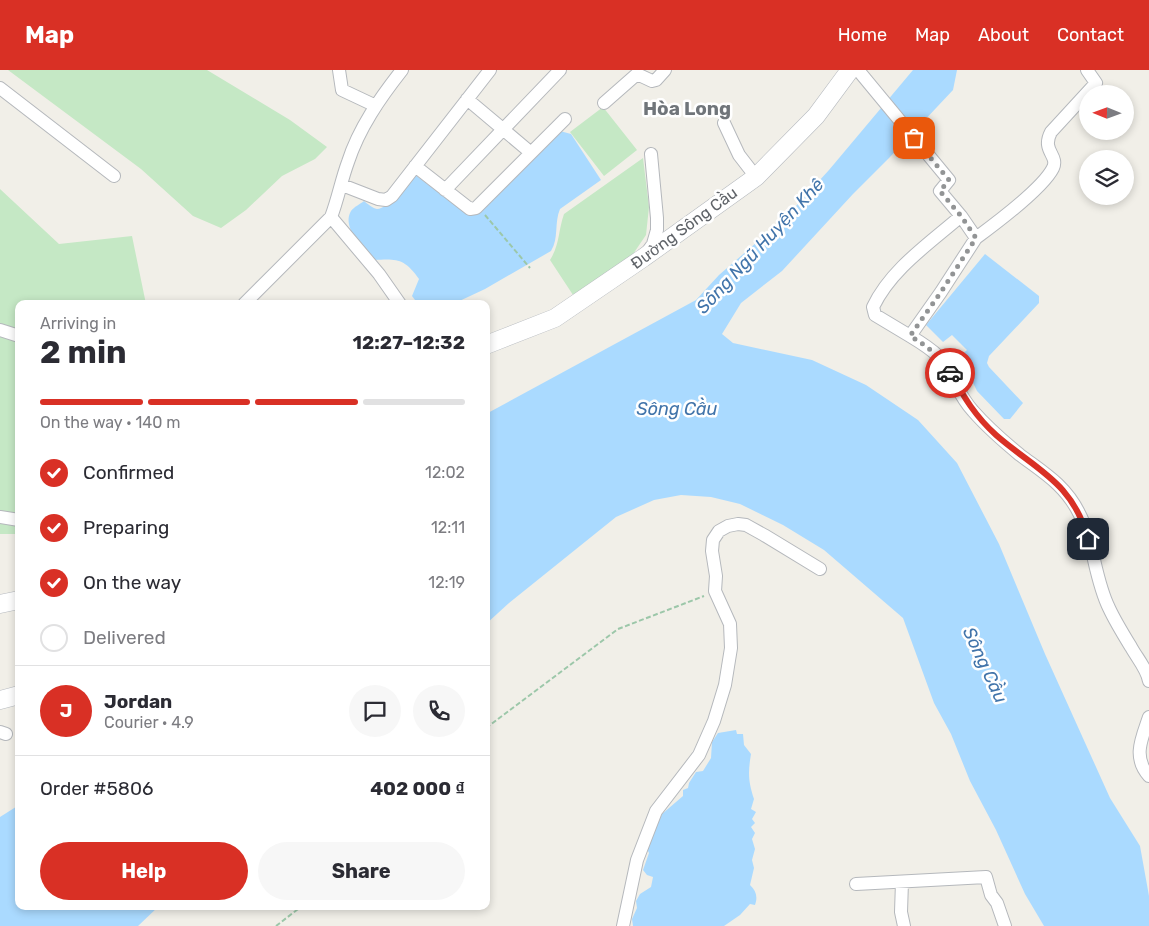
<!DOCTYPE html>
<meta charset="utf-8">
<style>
:root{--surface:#fff;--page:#f7f7f7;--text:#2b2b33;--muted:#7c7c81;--line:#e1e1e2;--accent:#d93025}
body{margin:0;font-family:Rubik,sans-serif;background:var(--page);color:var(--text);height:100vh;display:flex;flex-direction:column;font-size:19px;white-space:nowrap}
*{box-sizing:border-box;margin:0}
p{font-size:16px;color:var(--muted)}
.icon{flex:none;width:28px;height:28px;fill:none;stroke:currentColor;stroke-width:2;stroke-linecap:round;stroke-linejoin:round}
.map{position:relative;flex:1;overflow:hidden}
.side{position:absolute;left:15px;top:230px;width:475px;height:610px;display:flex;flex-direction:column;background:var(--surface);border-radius:10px;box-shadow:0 2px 8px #0003}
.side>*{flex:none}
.needle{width:32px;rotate:271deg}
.controls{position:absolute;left:1079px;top:15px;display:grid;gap:10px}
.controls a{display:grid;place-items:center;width:55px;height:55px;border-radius:50%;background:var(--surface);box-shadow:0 2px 8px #0003;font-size:25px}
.pin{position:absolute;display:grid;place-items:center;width:42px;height:42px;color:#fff;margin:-21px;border-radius:10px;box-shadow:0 2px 8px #0006}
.courier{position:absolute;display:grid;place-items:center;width:50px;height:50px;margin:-25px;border:4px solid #d93025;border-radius:50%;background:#fff;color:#222;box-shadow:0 1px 6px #0007}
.headline em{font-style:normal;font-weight:700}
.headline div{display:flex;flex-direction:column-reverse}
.headline{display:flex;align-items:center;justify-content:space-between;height:85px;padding:0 25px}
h1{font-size:32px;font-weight:700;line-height:38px}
.bar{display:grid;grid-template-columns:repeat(4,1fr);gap:8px 5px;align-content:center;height:60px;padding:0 25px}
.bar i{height:6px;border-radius:4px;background:var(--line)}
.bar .selected{background:var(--accent)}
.bar p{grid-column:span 4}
.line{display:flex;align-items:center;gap:12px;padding:0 25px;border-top:1px solid var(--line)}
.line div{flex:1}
.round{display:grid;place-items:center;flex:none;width:52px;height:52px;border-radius:26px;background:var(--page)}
ol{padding:0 25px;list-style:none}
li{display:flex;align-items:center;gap:15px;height:55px}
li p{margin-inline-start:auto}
li .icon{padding:5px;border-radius:50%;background:var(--accent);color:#fff;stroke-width:4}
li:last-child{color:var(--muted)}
li i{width:28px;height:28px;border:2px solid var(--line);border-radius:50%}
.action{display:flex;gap:10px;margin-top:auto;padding:10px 25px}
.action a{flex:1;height:58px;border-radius:30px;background:var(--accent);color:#fff;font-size:20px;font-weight:700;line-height:58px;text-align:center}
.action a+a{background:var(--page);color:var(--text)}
header{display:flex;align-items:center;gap:30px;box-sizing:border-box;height:70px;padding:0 25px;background:var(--accent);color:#fff}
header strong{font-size:24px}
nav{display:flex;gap:28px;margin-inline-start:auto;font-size:18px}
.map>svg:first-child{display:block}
.green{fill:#c5e8c5}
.water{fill:#aadaff}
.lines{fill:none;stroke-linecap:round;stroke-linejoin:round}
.minor-casing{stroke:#b5b8bc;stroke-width:14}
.secondary-casing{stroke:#b6babf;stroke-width:19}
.path{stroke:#9cc7a9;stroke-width:2;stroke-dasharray:5 2.5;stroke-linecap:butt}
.minor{stroke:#fff;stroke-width:12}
.secondary{stroke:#fff;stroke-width:18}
.done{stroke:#929495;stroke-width:5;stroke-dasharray:0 9}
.route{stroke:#d93025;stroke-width:6}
.labels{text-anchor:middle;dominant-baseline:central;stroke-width:5;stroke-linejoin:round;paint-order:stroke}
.street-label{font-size:16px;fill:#5f6368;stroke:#fff}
.water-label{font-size:18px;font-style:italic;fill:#4174aa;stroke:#fff}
.quarter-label{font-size:19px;font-weight:bold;fill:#70757a;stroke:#fff}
</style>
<header>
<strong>Map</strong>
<nav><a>Home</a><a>Map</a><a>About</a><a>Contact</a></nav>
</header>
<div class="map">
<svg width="1149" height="856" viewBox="0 0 1149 856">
<rect width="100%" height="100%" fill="#f1efe8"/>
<path class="green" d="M8,0h199l83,50 37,27 -12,12 -33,17 -36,34 -25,18 -28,-12 -52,-47z
M603,37l34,43 -33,26 -34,-44z
M643,88l6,49 -3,28 -17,25 -54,38 -25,-38c10,-16 8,-29 14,-46z
M0,119l59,55 73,-8 14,68h-127v230h-19z"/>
<path class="water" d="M913,0h44l-4,20 -64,68 -36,36 -71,77 -41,32 -19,31 11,9 79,17 54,25 52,35 39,43 42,81 46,110 65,144 30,48 9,50v30h-105l-19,-32 -29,-64 -26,-49 -19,-47 -17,-31 -31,-85 -79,-68 -41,-25 -43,-21 -29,-7 -30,-2 -27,5 -38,17 -107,86 -23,21v-210l210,-114 23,-25 67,-58 43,-47z
M560,61l11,3 30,46 -41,29c-6,14 -1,29 -9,42l-66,38 -32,15h-35l-6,-8 7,-17c-15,-21 -22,-20 -45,-19 -10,-11 -33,-32 -23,-49 3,-4 9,-7 13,-10 4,3 8,7 13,8 12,0 29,-26 37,-35l52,39z
M985,184l54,42v7l-50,53 -2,7 2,4 34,36 -13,16h-6l-27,-28 -17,-35 7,-6 -15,-15 -9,7 -17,-17z
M736,660l1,4h6l1,11 7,9c-3,18 -3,27 3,45l-3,10 5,3 -4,7 3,4 -4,4 4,6 -3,6 3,10 -3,11 2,8 -4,17c6,6 8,11 5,20l-5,-1 -10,11 -16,11h-91l-1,-7 5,-11 -1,-7 4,-7 11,-7 2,-10 -6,-2 -4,-5 6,-17 -2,-4 15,-35 21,-18v-6l5,-2 1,-5 7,-11 7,-1 8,-13 1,-16 6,-9z
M19,735v101h140l-21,20h-138v-109z"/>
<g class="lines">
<defs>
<path id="minor" d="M339,0l3,20 34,16
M858,0l91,110 -9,11 21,25 15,22 -35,54 -31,44c10,6 20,12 28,20 14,17 20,39 35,55 14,16 30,30 47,44 24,18 45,30 59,58 15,28 15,65 30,95 6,13 14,26 22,39 6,11 16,22 18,34
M0,18l114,88
M467,29l63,53
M604,33l33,-29 15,7 4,-1 9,-10
M724,53l15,32 17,22
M415,96l55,43 6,-1 89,-89
M342,115l36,14 8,1 6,-4 98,-126
M445,120l115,-120
M976,168c19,-14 67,-50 77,-70 6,-13 -12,-17 -2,-36l45,-49 -9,-13
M646,184l7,-10 4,-14v-12l-6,-64
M244,234l87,-87
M400,234l-21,-30 -48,-57c7,-18 10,-36 17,-55 11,-34 32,-64 54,-92
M0,260l19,6
M910,266l-35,-21 -2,-8c18,-38 57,-64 88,-91
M0,447l19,3
M1149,647c-7,21 -17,40 0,59
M0,662l6,2
M902,812l-1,30 3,14
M856,814l130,-7 5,18 6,8 8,23
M623,856l14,-66 19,-49 43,-56 15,-34 11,-36 6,-37 -1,-24 -15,-33 1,-15 -4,-25 1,-11 6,-9 9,-5 10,-2 8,1 18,10 56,34"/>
<path id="secondary" d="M486,275l69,-27 88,-60 113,-81 60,-61 34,-46
M0,534l19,-4
M0,630l19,-5"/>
</defs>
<use href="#minor" class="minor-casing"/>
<use href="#secondary" class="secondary-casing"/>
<path class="path" d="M485,145l45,53
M486,658l132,-99 86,-33
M276,856l26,-20"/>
<use href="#minor" class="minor"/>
<use href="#secondary" class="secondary"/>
</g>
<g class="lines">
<path class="done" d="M914,68l35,42 -9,11 21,25 15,22 -35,54 -31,44c17,10 30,20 40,37"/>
<path class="route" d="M950,303c14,24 25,43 46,62 40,35 77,47 92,104"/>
</g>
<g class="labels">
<g class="street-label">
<text transform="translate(684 158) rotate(-36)">Đường Sông Cầu</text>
</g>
<g class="water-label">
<text transform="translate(760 176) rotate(-47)">Sông Ngũ Huyện Khê</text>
<text x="677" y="339">Sông Cầu</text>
<text transform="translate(985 595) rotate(65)">Sông Cầu</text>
</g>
<g class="quarter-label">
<text x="687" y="38">Hòa Long</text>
</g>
</g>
</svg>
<div class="controls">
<a><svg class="needle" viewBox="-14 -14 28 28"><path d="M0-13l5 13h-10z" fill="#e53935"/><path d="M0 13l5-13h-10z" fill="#7c7c81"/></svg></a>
<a><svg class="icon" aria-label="layers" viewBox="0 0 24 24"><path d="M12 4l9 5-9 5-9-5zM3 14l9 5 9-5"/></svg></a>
</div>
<div class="pin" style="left:914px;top:68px;background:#ea580c"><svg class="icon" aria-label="bag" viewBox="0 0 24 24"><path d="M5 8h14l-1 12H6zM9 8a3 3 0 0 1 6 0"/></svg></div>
<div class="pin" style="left:1088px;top:469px;background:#1f2937"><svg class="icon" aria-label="home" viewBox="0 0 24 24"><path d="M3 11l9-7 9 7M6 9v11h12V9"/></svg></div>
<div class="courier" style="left:950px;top:303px"><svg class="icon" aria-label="car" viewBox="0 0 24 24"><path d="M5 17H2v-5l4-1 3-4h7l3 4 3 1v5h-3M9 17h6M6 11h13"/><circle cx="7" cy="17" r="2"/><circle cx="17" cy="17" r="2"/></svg></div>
<section class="side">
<div class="headline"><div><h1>2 min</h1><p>Arriving in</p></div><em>12:27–12:32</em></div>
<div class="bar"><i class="selected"></i><i class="selected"></i><i class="selected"></i><i></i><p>On the way · 140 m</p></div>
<ol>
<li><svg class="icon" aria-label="check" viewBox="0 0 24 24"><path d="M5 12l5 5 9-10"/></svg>Confirmed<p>12:02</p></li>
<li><svg class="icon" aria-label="check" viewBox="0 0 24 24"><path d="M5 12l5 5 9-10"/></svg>Preparing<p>12:11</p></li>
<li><svg class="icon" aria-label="check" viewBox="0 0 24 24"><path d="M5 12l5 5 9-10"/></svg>On the way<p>12:19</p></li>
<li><i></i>Delivered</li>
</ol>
<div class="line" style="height:90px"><b class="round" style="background:var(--accent);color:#fff">J</b><div><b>Jordan</b><p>Courier · 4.9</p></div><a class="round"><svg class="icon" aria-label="chat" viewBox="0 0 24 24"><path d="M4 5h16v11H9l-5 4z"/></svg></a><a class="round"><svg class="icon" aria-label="phone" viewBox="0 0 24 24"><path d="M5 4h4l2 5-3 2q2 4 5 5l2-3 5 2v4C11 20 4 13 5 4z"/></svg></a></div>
<div class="line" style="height:65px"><div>Order #5806</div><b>402 000 ₫</b></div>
<div class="action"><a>Help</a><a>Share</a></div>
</section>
</div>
